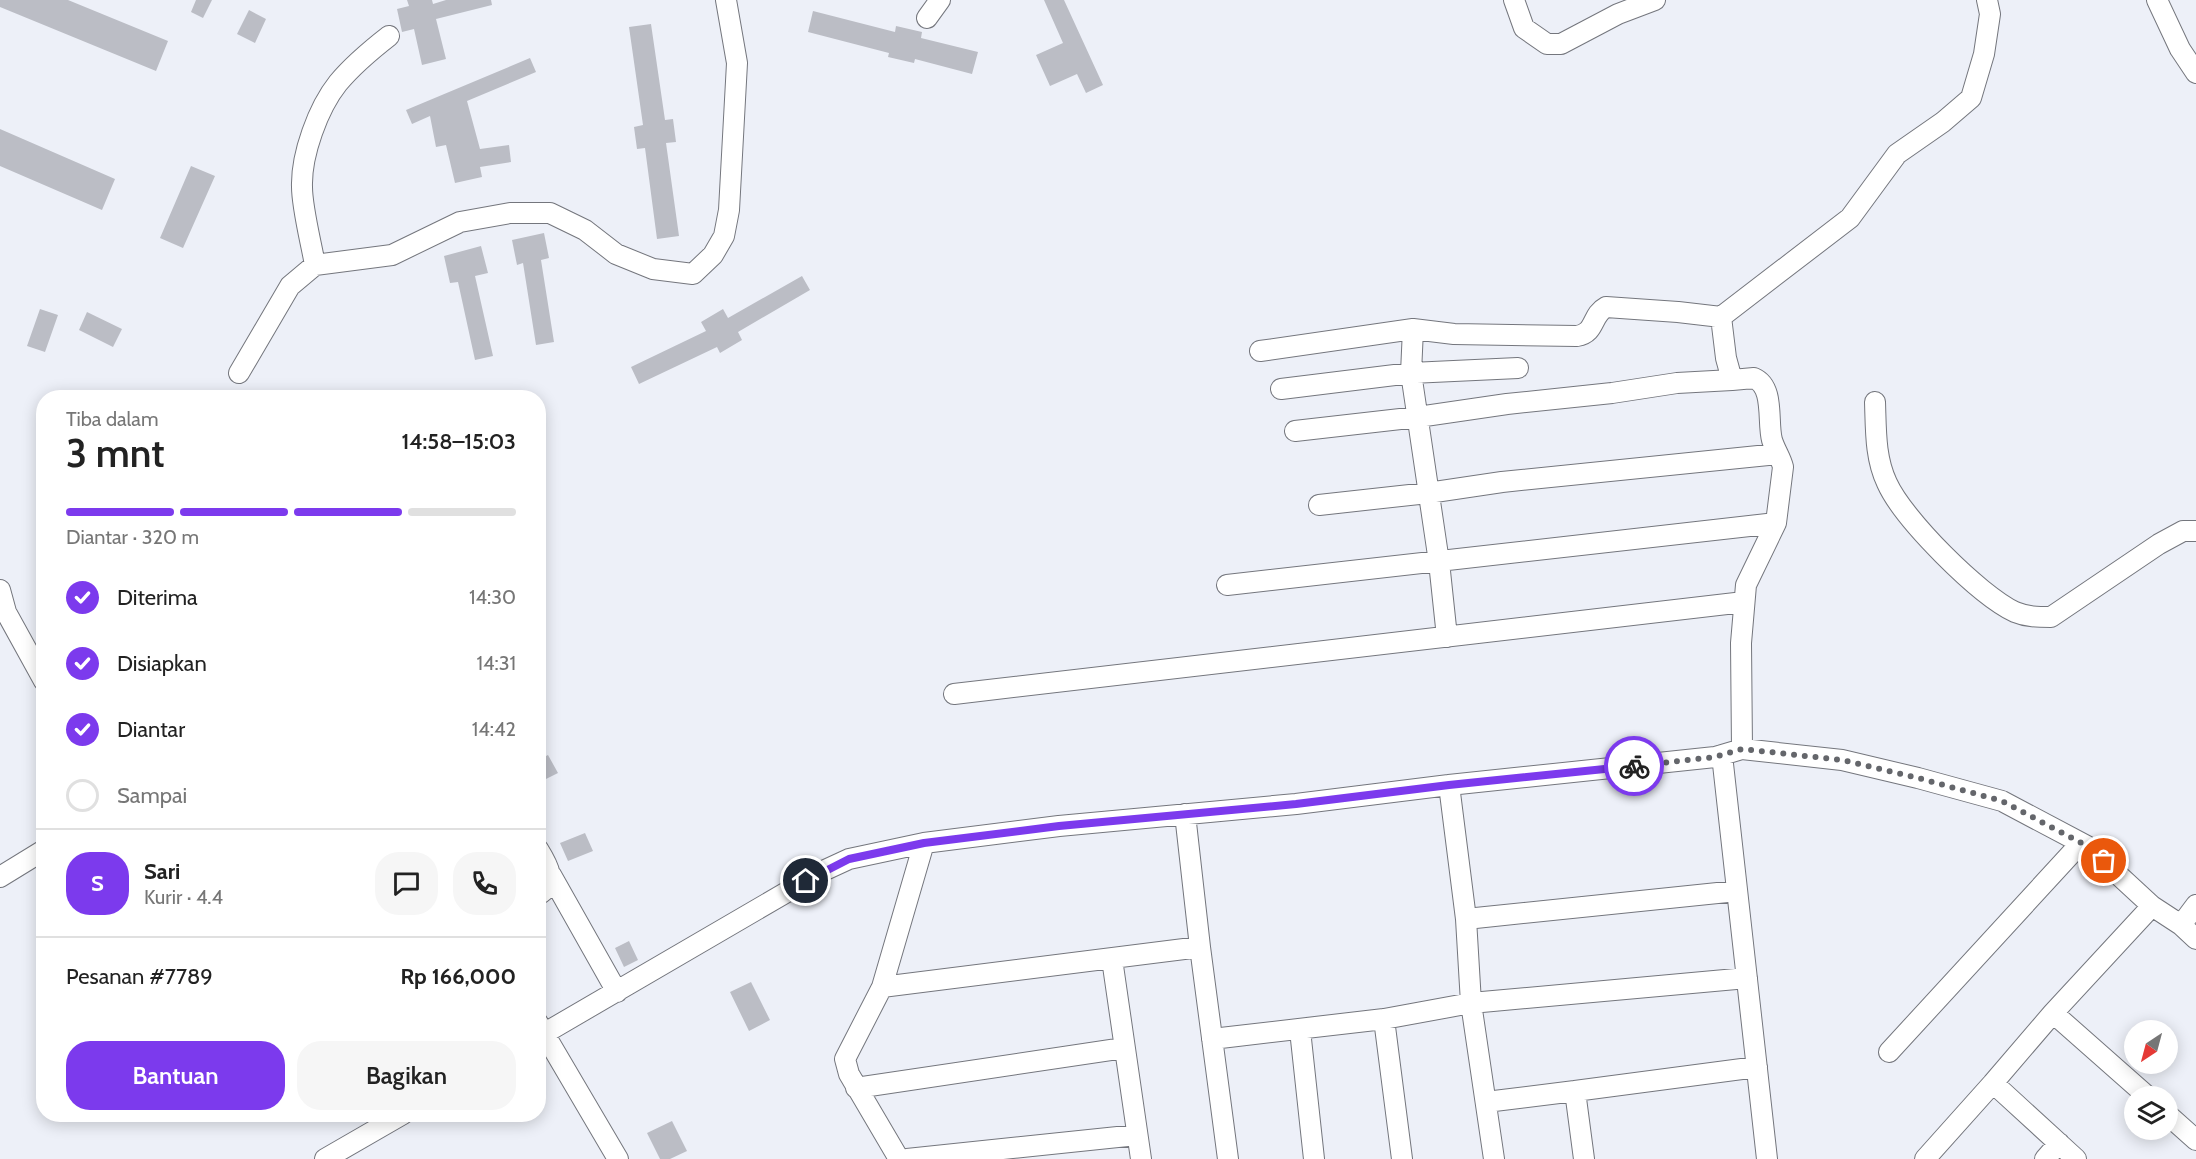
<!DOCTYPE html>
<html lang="id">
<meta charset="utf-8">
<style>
:root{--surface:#fff;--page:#f6f6f6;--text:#222;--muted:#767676;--line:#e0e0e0;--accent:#7c3aed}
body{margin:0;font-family:Cabin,sans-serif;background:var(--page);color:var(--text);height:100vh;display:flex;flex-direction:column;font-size:22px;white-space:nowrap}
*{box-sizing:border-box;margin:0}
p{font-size:20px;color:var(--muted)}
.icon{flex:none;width:33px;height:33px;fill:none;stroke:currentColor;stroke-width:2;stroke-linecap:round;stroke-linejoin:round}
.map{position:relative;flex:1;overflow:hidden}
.drawer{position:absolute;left:36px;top:390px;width:510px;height:732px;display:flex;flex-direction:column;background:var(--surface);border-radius:24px;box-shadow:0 3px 15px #0003}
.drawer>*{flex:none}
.needle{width:39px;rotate:216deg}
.controls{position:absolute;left:2124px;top:1020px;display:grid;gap:12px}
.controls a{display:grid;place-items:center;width:54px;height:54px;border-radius:50%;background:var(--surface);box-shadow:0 3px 15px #0003;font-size:30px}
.pin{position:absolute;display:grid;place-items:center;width:51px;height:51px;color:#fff;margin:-26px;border:3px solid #fff;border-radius:50%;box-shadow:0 2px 6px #0007}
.courier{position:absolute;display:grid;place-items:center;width:60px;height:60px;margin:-30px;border:4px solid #7c3aed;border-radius:50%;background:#fff;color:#222;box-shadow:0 2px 8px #0007}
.head em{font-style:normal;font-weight:600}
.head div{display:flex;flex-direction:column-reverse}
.head{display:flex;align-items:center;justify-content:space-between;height:102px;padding:0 30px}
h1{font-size:39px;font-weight:600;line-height:45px}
.bar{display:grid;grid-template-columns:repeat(4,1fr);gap:9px 6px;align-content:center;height:72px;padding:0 30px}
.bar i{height:8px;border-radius:4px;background:var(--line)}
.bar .active{background:var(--accent)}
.bar p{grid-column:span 4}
.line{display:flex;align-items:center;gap:15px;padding:0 30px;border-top:2px solid var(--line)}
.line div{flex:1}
.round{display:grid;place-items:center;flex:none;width:63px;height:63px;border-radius:24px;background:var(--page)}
ol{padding:0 30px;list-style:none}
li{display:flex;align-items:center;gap:18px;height:66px}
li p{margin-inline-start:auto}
li .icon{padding:6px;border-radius:50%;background:var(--accent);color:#fff;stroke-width:4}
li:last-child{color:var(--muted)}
li i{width:33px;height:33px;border:3px solid var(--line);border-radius:50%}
.button{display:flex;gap:12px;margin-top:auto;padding:12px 30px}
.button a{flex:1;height:69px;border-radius:24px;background:var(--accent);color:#fff;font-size:24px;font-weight:600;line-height:69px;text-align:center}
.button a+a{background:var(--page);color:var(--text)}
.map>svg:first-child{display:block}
.building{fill:#bbbdc5}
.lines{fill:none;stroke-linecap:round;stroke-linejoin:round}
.street-casing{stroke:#74767d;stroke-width:22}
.street{stroke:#fff;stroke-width:20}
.done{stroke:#64666b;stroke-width:6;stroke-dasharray:0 10.8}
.route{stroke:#7c3aed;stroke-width:8}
</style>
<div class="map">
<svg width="2196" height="1159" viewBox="0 0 2196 1159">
<rect width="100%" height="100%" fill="#edf0f8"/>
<path class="building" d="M0,0h68l100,41 -12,30 -156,-64z
M196,0h16l-9,18 -12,-6z
M407,0h25l1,4 13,-4h45l1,5 -56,14 10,40 -24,6 -8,-36 -12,3 -5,-23 12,-3z
M1044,0h20l39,85 -17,8 -9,-19 -27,12 -14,-31 27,-12z
M249,10l17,9 -11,24 -18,-9z
M813,11l82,21 1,-6 26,6 -1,6 57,14 -6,22 -57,-15 -1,4 -26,-6 1,-4 -81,-21z
M651,24l14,96 8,-1 3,23 -10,1 13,93 -22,3 -12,-91 -8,1 -3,-22 9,-2 -14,-98z
M530,58l6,14 -69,29 13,48 29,-4 2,17 -31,5 2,10 -27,6 -9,-38 -10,2 -6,-31 -18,8 -6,-14z
M0,129l115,50 -13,31 -102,-44z
M191,166l24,10 -32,72 -23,-10z
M544,233l5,25 -8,2 13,82 -18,3 -13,-82 -6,2 -5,-25z
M481,246l7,27 -13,3 18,80 -18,4 -17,-78 -8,1 -6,-27z
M802,276l8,14 -72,42 4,8 -22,13 -3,-6 -78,37 -8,-17 75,-36 -5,-9 22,-13 5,9z
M40,309l18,6 -13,37 -18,-6z
M87,312l35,17 -9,18 -34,-17z
M548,755l10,18 -20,10v-23z
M585,833l8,18 -25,10 -8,-18z
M629,941l9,19 -14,7 -9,-19z
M751,982l19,38 -21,11 -19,-39z
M672,1121l15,30 -17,8h-10l-13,-26z"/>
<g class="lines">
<defs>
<path id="street" d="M1514,0l10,28 23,16h14l57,-30 37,-14
M2157,0l23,49 16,24
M927,18l13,-18
M389,36c-18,14 -36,29 -51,47 -20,25 -37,72 -36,104 0,21 9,55 13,78l77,-10 68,-33 50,-9h40l35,17 31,24 37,15 40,5 20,-19 11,-19 5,-26 8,-147 -11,-63
M1413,329l-2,44 28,189 8,75
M1260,351l153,-22 41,5 123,2c19,-3 14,-21 29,-29l72,5 43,5
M239,373l51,-87 25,-21
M1281,389l130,-16 107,-5
M1875,402c1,28 0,56 12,81 16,36 92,112 128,129 12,5 23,5 36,5l108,-73 24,-13h13
M1295,431l123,-14 89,-13 105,-11 65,-10 55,-3
M1319,505l109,-12 74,-11 276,-28
M1227,585l549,-62
M0,590l6,22 38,69
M954,694l790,-92
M1742,749l-1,-106 5,-58 30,-62 7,-56c-2,-9 -8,-17 -11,-27 -5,-18 3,-53 -18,-62l-22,2 -6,-22 -5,-41 129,-99 47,-64 46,-32 28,-24 13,-44 6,-40 -3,-14
M1722,755l45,404
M1449,785l17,134 5,84 23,156
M1185,814l15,133 28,212
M538,849c10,16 21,34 0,46
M551,875l66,117
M0,877l44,-27
M1466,919l271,-28
M2181,925l15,-20
M1112,959l29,200
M882,987l318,-40
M2053,1013l94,83
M1384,1019l18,140
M538,1023l80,136
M1300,1030l14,129
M538,1037l285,-166 26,-12 75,-16 135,-17 237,-22 153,-19 266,-28 27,-8 100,11 76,18 84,23 85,45 65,60 29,19 15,14
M1212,1039l172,-20 87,-16 276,-25
M1889,1052l192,-209
M1993,1083l60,-70 99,-107
M856,1088l268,-40
M1575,1091l182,-24
M1486,1102l89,-11 9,68
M2168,1115l28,25
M325,1159l78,-45
M899,1159l-50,-85 -4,-15 37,-72 42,-144
M907,1159l230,-24
M1925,1159l68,-76 83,76
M2045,1159l14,-16"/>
</defs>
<use href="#street" class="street-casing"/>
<use href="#street" class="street"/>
</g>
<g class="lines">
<path class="done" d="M1634,766l81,-9 27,-8 100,11 76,18 84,23 85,45 17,15"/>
<path class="route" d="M806,881l43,-22 75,-16 135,-17 237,-22 153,-19 185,-19"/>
</g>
</svg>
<div class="controls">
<a><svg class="needle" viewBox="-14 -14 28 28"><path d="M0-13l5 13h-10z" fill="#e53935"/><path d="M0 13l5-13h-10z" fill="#767676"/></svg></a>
<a><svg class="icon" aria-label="layers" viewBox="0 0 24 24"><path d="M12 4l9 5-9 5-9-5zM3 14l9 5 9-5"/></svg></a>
</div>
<div class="pin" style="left:2104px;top:861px;background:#ea580c"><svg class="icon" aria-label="bag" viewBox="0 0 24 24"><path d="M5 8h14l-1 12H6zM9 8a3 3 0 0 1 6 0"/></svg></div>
<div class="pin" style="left:806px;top:881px;background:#1f2937"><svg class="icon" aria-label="home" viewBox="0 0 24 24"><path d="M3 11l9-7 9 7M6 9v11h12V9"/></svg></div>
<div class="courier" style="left:1634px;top:766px"><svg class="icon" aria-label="bike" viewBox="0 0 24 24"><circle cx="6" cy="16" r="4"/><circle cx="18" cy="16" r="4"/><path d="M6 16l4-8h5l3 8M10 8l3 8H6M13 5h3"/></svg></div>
<section class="drawer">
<div class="head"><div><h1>3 mnt</h1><p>Tiba dalam</p></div><em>14:58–15:03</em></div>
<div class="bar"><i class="active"></i><i class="active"></i><i class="active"></i><i></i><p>Diantar · 320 m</p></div>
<ol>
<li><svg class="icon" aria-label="check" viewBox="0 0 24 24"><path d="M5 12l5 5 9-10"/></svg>Diterima<p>14:30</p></li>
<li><svg class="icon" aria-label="check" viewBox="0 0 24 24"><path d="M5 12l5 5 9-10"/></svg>Disiapkan<p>14:31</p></li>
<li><svg class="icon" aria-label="check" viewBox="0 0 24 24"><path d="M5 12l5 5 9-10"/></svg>Diantar<p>14:42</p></li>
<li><i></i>Sampai</li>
</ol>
<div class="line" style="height:108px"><b class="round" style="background:var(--accent);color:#fff">S</b><div><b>Sari</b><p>Kurir · 4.4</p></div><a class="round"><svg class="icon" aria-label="chat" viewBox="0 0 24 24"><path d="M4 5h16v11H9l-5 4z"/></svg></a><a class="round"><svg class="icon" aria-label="phone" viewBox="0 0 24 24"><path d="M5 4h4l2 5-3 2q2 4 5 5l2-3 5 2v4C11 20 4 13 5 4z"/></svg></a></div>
<div class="line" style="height:78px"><div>Pesanan #7789</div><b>Rp 166,000</b></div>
<div class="button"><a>Bantuan</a><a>Bagikan</a></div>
</section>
</div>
